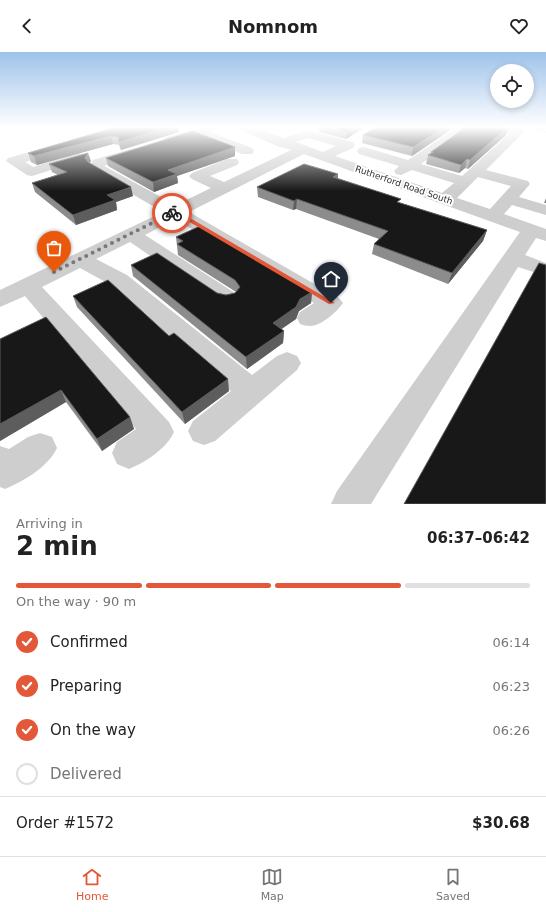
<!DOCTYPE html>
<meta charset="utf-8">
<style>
:root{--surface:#fff;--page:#f6f6f6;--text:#222;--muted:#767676;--line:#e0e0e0;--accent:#e35838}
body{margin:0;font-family:"DejaVu Sans",sans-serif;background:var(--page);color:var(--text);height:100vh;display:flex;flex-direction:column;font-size:15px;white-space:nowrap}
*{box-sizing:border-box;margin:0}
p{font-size:13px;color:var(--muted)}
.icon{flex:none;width:22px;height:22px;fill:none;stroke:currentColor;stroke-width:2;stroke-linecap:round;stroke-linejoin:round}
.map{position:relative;height:452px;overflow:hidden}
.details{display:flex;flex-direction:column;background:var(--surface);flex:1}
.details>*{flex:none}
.buttons{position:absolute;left:490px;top:12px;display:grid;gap:8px}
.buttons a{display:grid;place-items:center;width:44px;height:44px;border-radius:50%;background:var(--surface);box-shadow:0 2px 6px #0003;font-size:20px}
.pin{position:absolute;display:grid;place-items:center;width:34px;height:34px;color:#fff;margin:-41px -17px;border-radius:50% 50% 50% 0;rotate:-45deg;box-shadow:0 0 4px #0007}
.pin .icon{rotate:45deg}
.courier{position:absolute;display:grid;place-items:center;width:40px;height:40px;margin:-20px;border:3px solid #e35838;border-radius:50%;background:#fff;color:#222;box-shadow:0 1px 5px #0007}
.summary em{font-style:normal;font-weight:700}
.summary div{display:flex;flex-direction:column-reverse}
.summary{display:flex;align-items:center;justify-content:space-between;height:68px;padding:0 16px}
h1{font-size:26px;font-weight:700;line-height:30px}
.bar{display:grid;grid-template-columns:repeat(4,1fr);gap:6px 4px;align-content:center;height:48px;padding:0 16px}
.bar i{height:5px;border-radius:3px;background:var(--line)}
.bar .active{background:var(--accent)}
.bar p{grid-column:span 4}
.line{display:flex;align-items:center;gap:10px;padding:0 16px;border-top:1px solid var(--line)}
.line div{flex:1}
ol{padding:0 16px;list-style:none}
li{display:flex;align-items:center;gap:12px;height:44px}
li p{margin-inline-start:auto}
li .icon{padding:4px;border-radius:50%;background:var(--accent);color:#fff;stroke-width:4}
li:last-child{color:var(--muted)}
li i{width:22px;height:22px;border:2px solid var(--line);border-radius:50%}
header{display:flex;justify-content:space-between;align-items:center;height:52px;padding:0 16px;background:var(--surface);font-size:18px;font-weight:700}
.tab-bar{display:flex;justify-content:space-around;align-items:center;height:56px;border-top:1px solid var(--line);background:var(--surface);font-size:11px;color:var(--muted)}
.tab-bar a{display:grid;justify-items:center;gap:2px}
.tab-bar .active{color:var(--accent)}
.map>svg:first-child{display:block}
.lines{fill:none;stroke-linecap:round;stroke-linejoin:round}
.stream{fill:#cdd8ed;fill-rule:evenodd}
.minor{fill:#cecece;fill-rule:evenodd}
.wall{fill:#8c8c8c}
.shaded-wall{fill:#5d5d5d}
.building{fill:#181818;stroke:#5d5d5d}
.route{fill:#e35838}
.done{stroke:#797979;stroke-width:4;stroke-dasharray:0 7.2}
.labels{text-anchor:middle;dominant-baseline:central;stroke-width:4;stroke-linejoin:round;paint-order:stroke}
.far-street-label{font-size:9px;fill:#313131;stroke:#fff}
</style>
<header><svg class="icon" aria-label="back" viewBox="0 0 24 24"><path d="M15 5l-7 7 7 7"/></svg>Nomnom<svg class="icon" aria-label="heart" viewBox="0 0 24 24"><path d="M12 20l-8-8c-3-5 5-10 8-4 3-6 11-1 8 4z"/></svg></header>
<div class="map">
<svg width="546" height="452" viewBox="0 0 546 452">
<rect width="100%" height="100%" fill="#fff"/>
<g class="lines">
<path class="stream" d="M533,75l13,4v2l-19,-6z"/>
<path class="minor" d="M202,75h20l-12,5 42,16 2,3 -2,3h-10l-44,-18 -29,9 -6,-4 1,-3z
M234,75h19l31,11 23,-8 46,12 2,3 -2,3 -18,8 107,37 12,-10 -42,-13 -11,5 -5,-1 -2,-3 5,-5 -40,-12 -2,-3 2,-3 5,-1 44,13 50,-33h15l-52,37 41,12 47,-42 -17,-4 -2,-3h24l8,2 2,3 -38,38 42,11 2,3 -11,13 27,8v10l-34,-10 -8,9 42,15v12l-10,-3 -11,17 21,8v13l-28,-9 -147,237h-40l6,-13 183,-259 -216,-78 -115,58 150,86 4,5c-6,9 -22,23 -33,23 -3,0 -7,-1 -10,-2l-3,-6 3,-6 14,-9 -139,-84 -30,16 90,58 4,5 -4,5 -8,2 -8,-2 -89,-61 -34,17 31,16 125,100 25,-19 10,-4 10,4 4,7 -4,7 -82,71 -11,4 -11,-4 -5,-10 5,-10 38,-30 -120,-106 -31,-17 -38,19 127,135 5,10c-8,17 -28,30 -45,37l-12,-5 -5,-11 5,-11 19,-13 -111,-133 -25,11v-17l163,-78 -72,-42 -2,-3 4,-7 41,-12 5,1 2,3 -2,3 -35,11 72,39 35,-17 -19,-9 -3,-3 3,-3 35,-14h10l2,3 -2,3 -27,11 14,6 67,-32 -14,-4zM308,86l28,8 -13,6 -27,-10zM478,125l33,9 -21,23 -33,-11z
M58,92l5,1 2,3 -2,3 -38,11 8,5 45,-14 5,1 2,3 -2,3 -51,16 -5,-1 -21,-14 2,-3z
M40,381l12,4 5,11c-9,19 -33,33 -52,41l-5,-2v-41l9,3 19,-12z"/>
</g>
<path class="wall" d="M116,75l63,5 -58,18 -2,-5 -6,-1 -76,21 -6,-3 -3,-9z
M319,75h46l-19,12 -27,-7z
M508,75l-2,8 -38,34 -3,-1 -6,5 -33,-9 2,-9 3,-1v-2l41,-24z
M449,79l-37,25 -50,-13 1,-8z
M235,95v9l-58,20 1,7 -24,9 -46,-26 -2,-8z
M91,109l-2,2 44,33 -17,6 1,8 -41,15 -41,-33 -3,-9 26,-8 -6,-3 -3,-8z
M338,122v5l63,24 86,27 -4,11 -35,43 -76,-30 2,-10 5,-5 -83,-30 -3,1 -35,-13 -1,-10z
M546,146v5h-2z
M176,185l136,55 -1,11 -12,8 -3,8 -15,10 3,2 -1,12 -36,26 -114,-93 -2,-11 86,28 9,2 9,-2 1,-1 -58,-37z
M73,244l156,95 -44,33 -108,-117z
M0,287l130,78 4,12 -32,22 -36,-49 -66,39z"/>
<path class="shaded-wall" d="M169,75h9l1,5 -58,18 -2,-8z
M353,75h12l-19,12 1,-7z
M445,75h5l-1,4 -37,25 1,-9z
M508,75l-2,8 -38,34 2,-9z
M111,84l2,8 -76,21 -3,-9z
M235,95v9l-58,20 1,7 -24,9 -1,-10 15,-12z
M88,101l3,8 -3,5 -3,-8z
M467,107l-2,9 -6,5 2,-8z
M338,122v9l-5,-6z
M131,135l2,9 -17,6 1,8 -41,15 -3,-10 34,-20z
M297,147l-1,10 -3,1 1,-9z
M487,178l-4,11 -35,43 4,-11z
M312,240l-1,11 -12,8 -3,8 -23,16v-12l27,-24z
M284,279l-1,12 -36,26 -1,-12z
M228,327l1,12 -44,33 -3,-12z
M61,338l5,12 -66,39v-17z
M130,365l4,12 -32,22 -5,-12z"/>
<path class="building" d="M116,75h53l-50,15 -1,-5 -7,-1 -77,20 -6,-3z
M332,75h21l-6,5z
M376,75h69l-32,20 -50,-12z
M466,75l6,1v-1h36l-38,33 -3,-1 -6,6 -33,-10 5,-3h-2z
M193,79l42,16 -67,23 9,4 -24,8 -47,-24z
M88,101l-3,5 3,4 43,25 -24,8 8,5 -42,15 -41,-32 35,-11 -18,-8z
M304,112l34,10 -5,3 68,22 -4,3 90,28 -35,43 -78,-29 14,-13 -91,-32 -3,2 -37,-14z
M200,174l112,66 -12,7 -4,8 -23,16 11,8 -38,26 -115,-92 26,-12 60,40 9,2 9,-2 5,-6 -5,-7 -58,-36 6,-3 -7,-4z
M539,211l7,2v239h-142z
M108,228l61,56 5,-3 54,46 -46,33 -109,-116z
M46,265l84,100 -33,22 -36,-49 -61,34v-85z"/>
<linearGradient id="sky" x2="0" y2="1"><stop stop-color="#9dc2ea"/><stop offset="0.54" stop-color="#fff"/><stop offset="1" stop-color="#fff" stop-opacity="0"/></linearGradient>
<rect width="546" height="139" fill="url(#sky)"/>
<path class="route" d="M174,159h4l157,92 -6,1 -153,-90h-5v-2z"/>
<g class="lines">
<path class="done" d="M54,220l118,-59"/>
</g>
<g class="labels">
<g class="far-street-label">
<text transform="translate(404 133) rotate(19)">Rutherford Road South</text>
</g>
</g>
</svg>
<div class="buttons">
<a><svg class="icon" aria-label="locate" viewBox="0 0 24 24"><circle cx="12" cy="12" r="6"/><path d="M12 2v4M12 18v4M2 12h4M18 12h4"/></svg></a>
</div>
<div class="pin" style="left:54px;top:220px;background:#ea580c"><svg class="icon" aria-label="bag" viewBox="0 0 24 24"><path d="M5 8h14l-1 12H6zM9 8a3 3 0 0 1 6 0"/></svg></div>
<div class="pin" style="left:331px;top:251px;background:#1f2937"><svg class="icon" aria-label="home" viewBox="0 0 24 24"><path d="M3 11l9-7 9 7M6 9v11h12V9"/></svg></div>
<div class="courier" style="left:172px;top:161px"><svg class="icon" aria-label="bike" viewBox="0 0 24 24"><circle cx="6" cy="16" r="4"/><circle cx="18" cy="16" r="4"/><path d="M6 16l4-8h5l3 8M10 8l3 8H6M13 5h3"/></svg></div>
</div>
<section class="details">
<div class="summary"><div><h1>2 min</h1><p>Arriving in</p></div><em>06:37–06:42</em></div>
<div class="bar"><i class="active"></i><i class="active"></i><i class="active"></i><i></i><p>On the way · 90 m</p></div>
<ol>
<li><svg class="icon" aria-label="check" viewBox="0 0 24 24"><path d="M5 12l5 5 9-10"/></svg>Confirmed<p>06:14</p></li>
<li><svg class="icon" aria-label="check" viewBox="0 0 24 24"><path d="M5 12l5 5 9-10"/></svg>Preparing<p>06:23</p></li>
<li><svg class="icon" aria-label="check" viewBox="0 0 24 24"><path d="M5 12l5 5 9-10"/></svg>On the way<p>06:26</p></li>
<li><i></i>Delivered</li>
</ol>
<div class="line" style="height:52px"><div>Order #1572</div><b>$30.68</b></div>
</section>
<nav class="tab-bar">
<a class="active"><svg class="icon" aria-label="home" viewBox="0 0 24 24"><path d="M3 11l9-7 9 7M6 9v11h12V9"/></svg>Home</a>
<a><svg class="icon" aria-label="map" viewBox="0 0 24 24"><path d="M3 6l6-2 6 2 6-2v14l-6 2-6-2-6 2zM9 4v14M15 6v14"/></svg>Map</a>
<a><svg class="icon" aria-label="saved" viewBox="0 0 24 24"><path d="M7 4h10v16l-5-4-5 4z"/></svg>Saved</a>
</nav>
